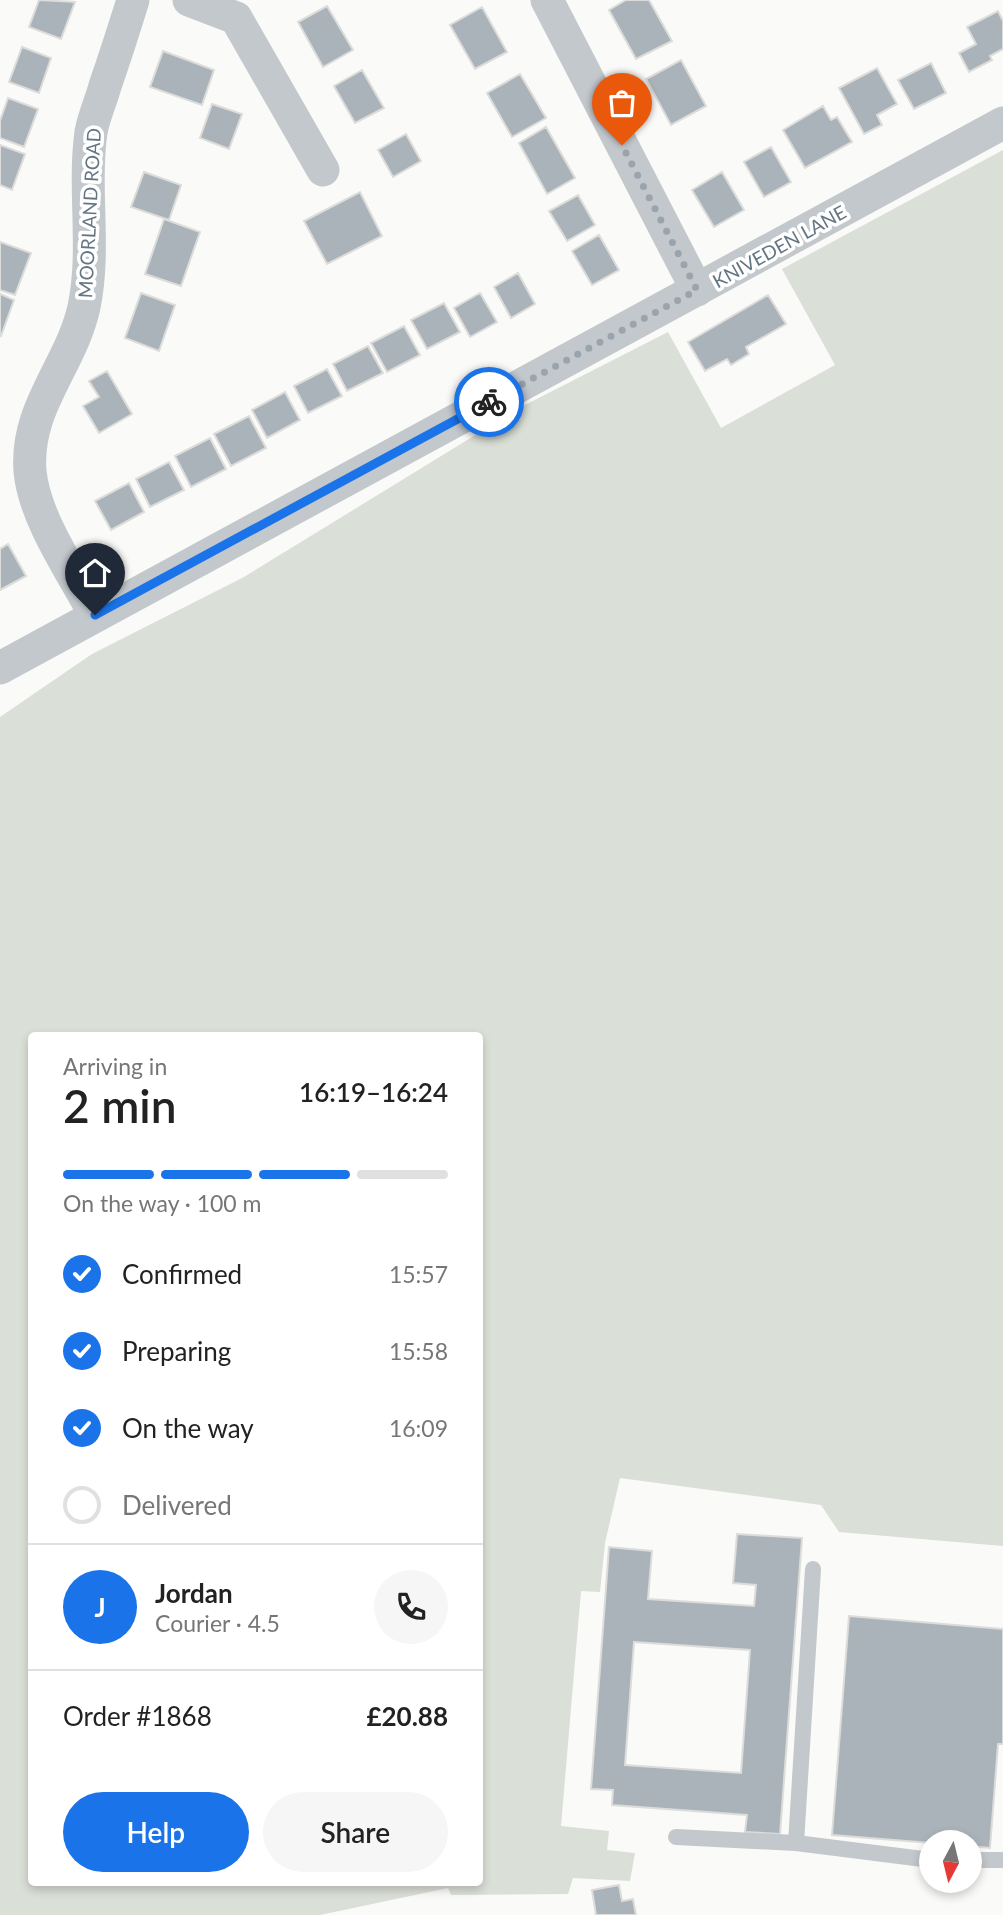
<!DOCTYPE html>
<meta charset="utf-8">
<style>
:root{--surface:#fff;--page:#f6f6f6;--text:#222;--muted:#767676;--line:#e0e0e0;--accent:#1a73e8}
body{margin:0;font-family:Lato,sans-serif;background:var(--page);color:var(--text);height:100vh;display:flex;flex-direction:column;font-size:26px;white-space:nowrap}
*{box-sizing:border-box;margin:0}
p{font-size:23px;color:var(--muted)}
.icon{flex:none;width:38px;height:38px;fill:none;stroke:currentColor;stroke-width:2;stroke-linecap:round;stroke-linejoin:round}
.map{position:relative;flex:1;overflow:hidden}
.sheet{position:absolute;left:28px;top:1032px;width:455px;height:854px;display:flex;flex-direction:column;background:var(--surface);border-radius:7px;box-shadow:0 4px 10px #0003}
.sheet>*{flex:none}
.needle{width:46px;rotate:187deg}
.fabs{position:absolute;left:919px;top:1830px;display:grid;gap:14px}
.fabs a{display:grid;place-items:center;width:63px;height:63px;border-radius:50%;background:var(--surface);box-shadow:0 4px 10px #0003;font-size:35px}
.pin{position:absolute;display:grid;place-items:center;width:60px;height:60px;color:#fff;margin:-72px -30px;border-radius:50% 50% 50% 0;rotate:-45deg;box-shadow:0 0 7px #0007}
.pin .icon{rotate:45deg}
.courier{position:absolute;display:grid;place-items:center;width:70px;height:70px;margin:-35px;border:5px solid #1a73e8;border-radius:50%;background:#fff;color:#222;box-shadow:0 2px 9px #0007}
.headline em{font-style:normal;font-weight:600}
.headline div{display:flex;flex-direction:column-reverse}
.headline{display:flex;align-items:center;justify-content:space-between;height:119px;padding:0 35px}
h1{font-size:46px;font-weight:600;line-height:52px}
.bar{display:grid;grid-template-columns:repeat(4,1fr);gap:10px 7px;align-content:center;height:84px;padding:0 35px}
.bar i{height:9px;border-radius:5px;background:var(--line)}
.bar .current{background:var(--accent)}
.bar p{grid-column:span 4}
.line{display:flex;align-items:center;gap:18px;padding:0 35px;border-top:2px solid var(--line)}
.line div{flex:1}
.round{display:grid;place-items:center;flex:none;width:74px;height:74px;border-radius:37px;background:var(--page)}
ol{padding:0 35px;list-style:none}
li{display:flex;align-items:center;gap:21px;height:77px}
li p{margin-inline-start:auto}
li .icon{padding:7px;border-radius:50%;background:var(--accent);color:#fff;stroke-width:4}
li:last-child{color:var(--muted)}
li i{width:38px;height:38px;border:4px solid var(--line);border-radius:50%}
.primary-button{display:flex;gap:14px;margin-top:auto;padding:14px 35px}
.primary-button a{flex:1;height:80px;border-radius:42px;background:var(--accent);color:#fff;font-size:28px;font-weight:600;line-height:80px;text-align:center}
.primary-button a+a{background:var(--page);color:var(--text)}
.map>svg:first-child{display:block}
.green{fill:#dadfd7;fill-rule:evenodd}
.building{fill:#aab3b9;stroke:#dcdcda;stroke-width:2;fill-rule:evenodd}
.lines{fill:none;stroke-linecap:round;stroke-linejoin:round}
.lane{stroke:#c3c8cc;stroke-width:16}
.street{stroke:#c3c8cc;stroke-width:33}
.done{stroke:#99a4ac;stroke-width:7;stroke-dasharray:0 12.6}
.route{stroke:#1a73e8;stroke-width:9}
.labels{text-anchor:middle;dominant-baseline:central;stroke-width:7;stroke-linejoin:round;paint-order:stroke}
.street-label{font-size:19px;fill:#657683;stroke:#fff}
</style>
<div class="map">
<svg width="1003" height="1915" viewBox="0 0 1003 1915">
<rect width="100%" height="100%" fill="#fafaf8"/>
<path class="green" d="M1003,150v1396l-164,-14 -18,-27 -201,-27 -15,65 -5,49 -19,-1 -20,235 48,5 -2,19 28,3 -5,28 -57,-3 -5,16 -117,1 -3,-7 -128,27h-320v-1198l92,-63 152,-77 277,-170 147,-75 53,96 114,-63 -53,-96zM480,1036v847h-448v-847z"/>
<path class="building" d="M39,0l36,2 -14,37 -32,-12z
M626,0h23l23,41 -36,18 -27,-49z
M327,6l26,44 -30,17 -25,-45z
M482,7l25,45 -32,17 -25,-44z
M998,11l5,10v28l-13,7 2,4 -23,12 -10,-19 17,-9 -9,-17z
M22,47l29,11 -12,35 -30,-11z
M163,51l51,19 -12,35 -52,-18z
M681,60l25,46 -35,19 -25,-46z
M931,63l15,30 -32,16 -16,-29z
M877,68l20,36 -20,11 5,10 -18,9 -25,-46z
M362,70l22,38 -29,15 -21,-37z
M520,74l26,44 -34,19 -25,-44z
M8,98l30,11 -14,38 -24,-9v-17z
M212,104l30,10 -13,35 -29,-11z
M823,106l8,14 6,-3 15,25 -47,26 -22,-38z
M546,127l29,51 -28,16 -28,-51z
M406,134l15,27 -28,16 -15,-27z
M0,145l25,9 -13,36 -12,-5z
M771,147l20,35 -27,15 -20,-35z
M144,172l37,13 -12,35 -38,-13z
M722,172l22,38 -30,17 -22,-37z
M360,192l22,44 -55,28 -23,-43z
M578,195l17,30 -28,16 -18,-30z
M164,219l36,13 -19,54 -36,-12z
M599,235l20,35 -27,15 -20,-34z
M0,242l31,11 -16,42 -15,-5z
M518,273l17,31 -24,14 -17,-31z
M141,293l34,12 -16,46 -34,-13z
M480,293l17,29 -27,15 -16,-29z
M0,294l14,6 -13,36 -1,-1z
M768,295l18,29 -40,23 3,7 -18,11 -4,-6 -22,12 -17,-29z
M444,303l16,29 -33,17 -16,-29z
M404,326l16,29 -33,17 -16,-29z
M368,346l15,27 -36,18 -14,-27z
M327,369l15,27 -34,17 -14,-27z
M107,371l25,43 -33,19 -16,-27 16,-9 -10,-16z
M285,392l15,28 -33,18 -15,-28z
M249,416l17,32 -35,18 -17,-32z
M210,438l16,31 -35,18 -16,-31z
M169,462l15,28 -34,17 -14,-28z
M129,483l15,29 -33,18 -16,-29z
M8,544l18,32 -26,14v-41z
M737,1534l65,4 -22,296 -35,-2 2,-17 -135,-10 1,-15 -22,-1 18,-242 43,4 -4,48 106,7 2,-21 -23,-2zM634,1642l116,8 -9,123 -116,-8z
M849,1616l154,13v115h-5l-8,104 -20,-2v-3h-39l-99,-8z
M619,1885l3,16 11,-2 3,16h-40l-4,-25z"/>
<g class="lines">
<path class="lane" d="M676,1837l120,6 135,17
M796,1843l17,-274
M970,1860h33"/>
<path class="street" d="M189,0l47,18 87,152
M547,0l150,290
M95,615c-22,-42 -61,-97 -65,-144 -5,-64 41,-105 54,-164 12,-58 -1,-117 7,-175 3,-16 10,-31 14,-46 10,-29 19,-57 28,-86
M0,668l1003,-545"/>
</g>
<g class="lines">
<path class="done" d="M489,402l208,-112 -75,-145"/>
<path class="route" d="M95,615l394,-213"/>
</g>
<g class="labels">
<g class="street-label">
<text transform="translate(89 213) rotate(-87)">MOORLAND ROAD</text>
<text transform="translate(779 246) rotate(-29)">KNIVEDEN LANE</text>
</g>
</g>
</svg>
<div class="fabs">
<a><svg class="needle" viewBox="-14 -14 28 28"><path d="M0-13l5 13h-10z" fill="#e53935"/><path d="M0 13l5-13h-10z" fill="#767676"/></svg></a>
</div>
<div class="pin" style="left:622px;top:145px;background:#ea580c"><svg class="icon" aria-label="bag" viewBox="0 0 24 24"><path d="M5 8h14l-1 12H6zM9 8a3 3 0 0 1 6 0"/></svg></div>
<div class="pin" style="left:95px;top:615px;background:#1f2937"><svg class="icon" aria-label="home" viewBox="0 0 24 24"><path d="M3 11l9-7 9 7M6 9v11h12V9"/></svg></div>
<div class="courier" style="left:489px;top:402px"><svg class="icon" aria-label="bike" viewBox="0 0 24 24"><circle cx="6" cy="16" r="4"/><circle cx="18" cy="16" r="4"/><path d="M6 16l4-8h5l3 8M10 8l3 8H6M13 5h3"/></svg></div>
<section class="sheet">
<div class="headline"><div><h1>2 min</h1><p>Arriving in</p></div><em>16:19–16:24</em></div>
<div class="bar"><i class="current"></i><i class="current"></i><i class="current"></i><i></i><p>On the way · 100 m</p></div>
<ol>
<li><svg class="icon" aria-label="check" viewBox="0 0 24 24"><path d="M5 12l5 5 9-10"/></svg>Confirmed<p>15:57</p></li>
<li><svg class="icon" aria-label="check" viewBox="0 0 24 24"><path d="M5 12l5 5 9-10"/></svg>Preparing<p>15:58</p></li>
<li><svg class="icon" aria-label="check" viewBox="0 0 24 24"><path d="M5 12l5 5 9-10"/></svg>On the way<p>16:09</p></li>
<li><i></i>Delivered</li>
</ol>
<div class="line" style="height:126px"><b class="round" style="background:var(--accent);color:#fff">J</b><div><b>Jordan</b><p>Courier · 4.5</p></div><a class="round"><svg class="icon" aria-label="phone" viewBox="0 0 24 24"><path d="M5 4h4l2 5-3 2q2 4 5 5l2-3 5 2v4C11 20 4 13 5 4z"/></svg></a></div>
<div class="line" style="height:91px"><div>Order #1868</div><b>£20.88</b></div>
<div class="primary-button"><a>Help</a><a>Share</a></div>
</section>
</div>
